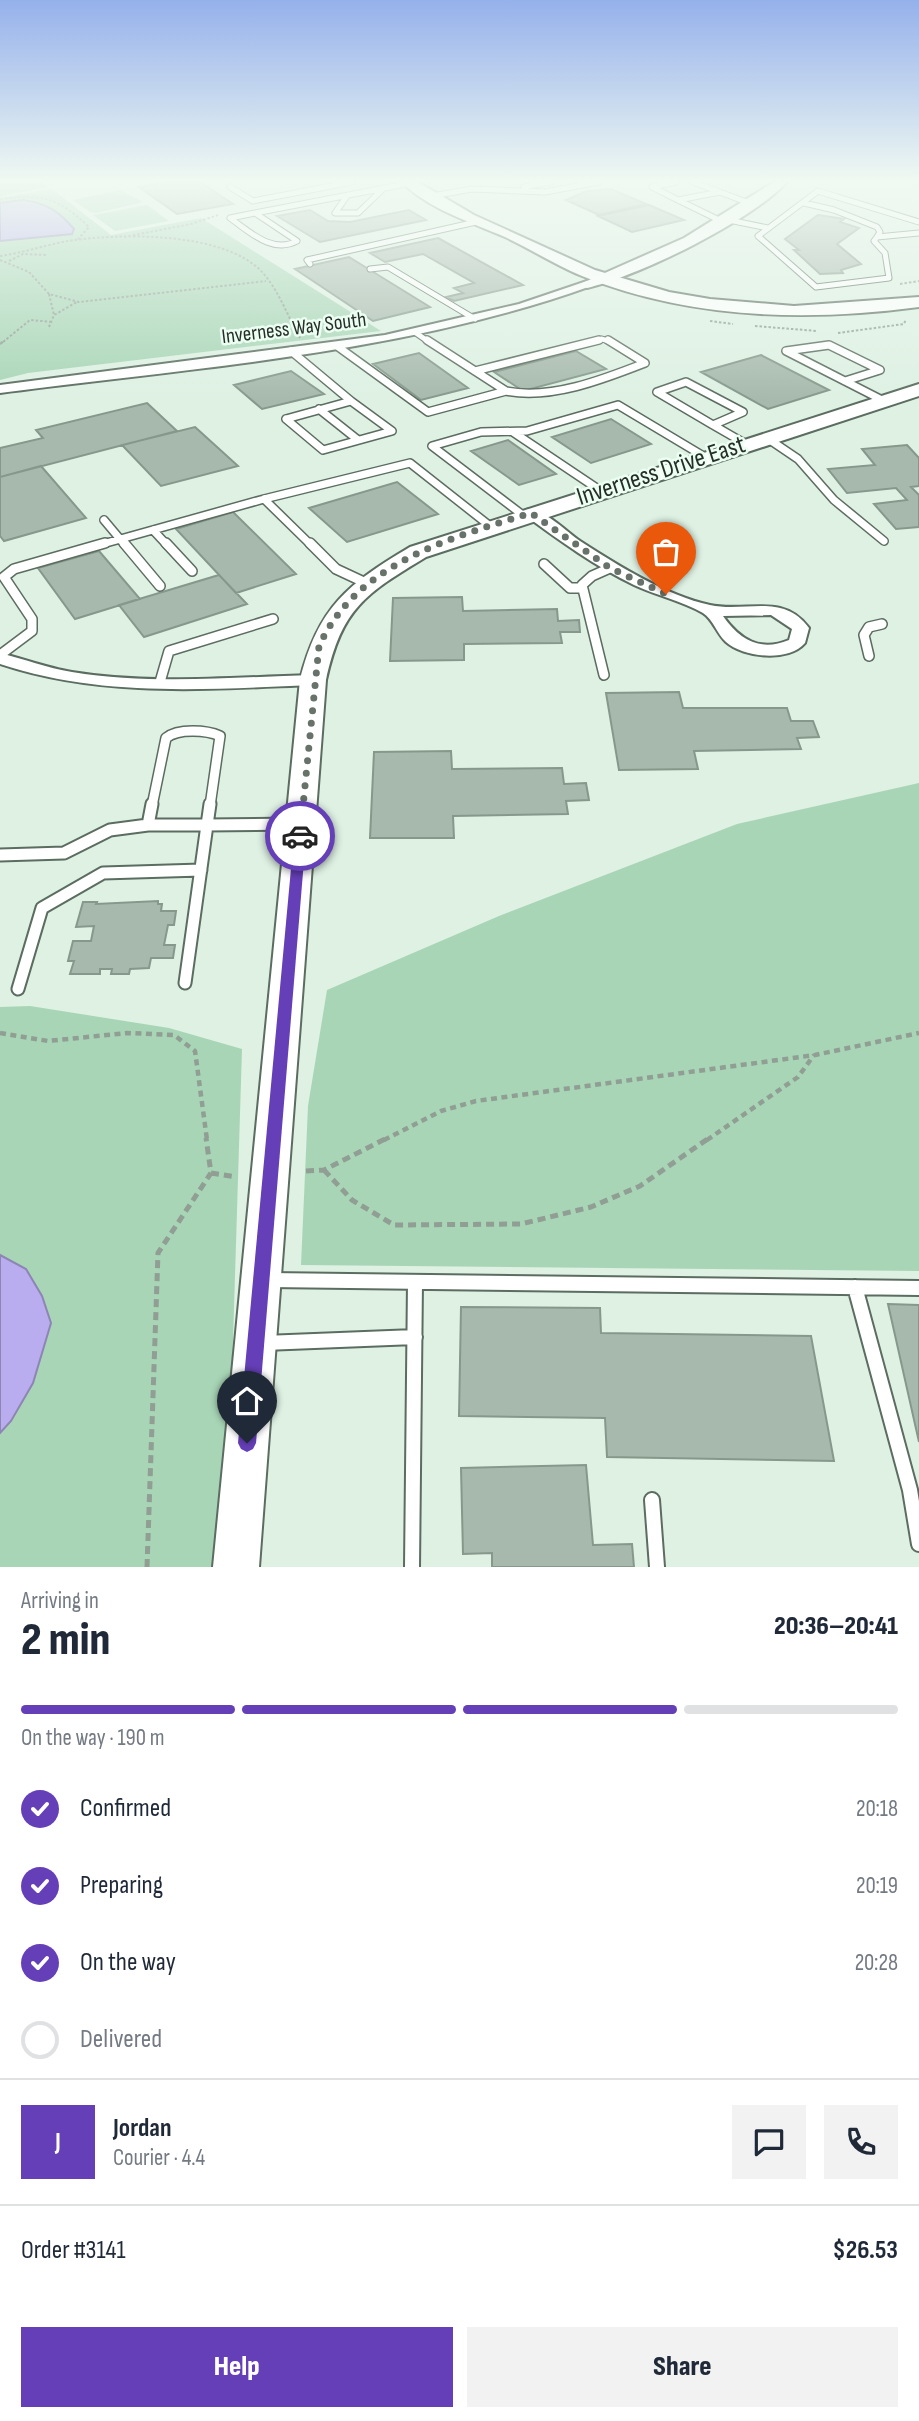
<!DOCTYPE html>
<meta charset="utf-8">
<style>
:root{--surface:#fff;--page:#f2f2f3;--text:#1f2937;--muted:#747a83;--line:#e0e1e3;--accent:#653fb7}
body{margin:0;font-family:"Sofia Sans Condensed",sans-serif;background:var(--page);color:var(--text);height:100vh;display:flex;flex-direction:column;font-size:26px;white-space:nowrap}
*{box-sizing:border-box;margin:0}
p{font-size:23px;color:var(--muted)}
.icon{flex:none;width:38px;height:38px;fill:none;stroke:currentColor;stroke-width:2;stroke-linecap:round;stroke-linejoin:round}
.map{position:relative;height:1567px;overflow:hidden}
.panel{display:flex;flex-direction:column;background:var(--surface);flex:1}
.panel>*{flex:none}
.pin{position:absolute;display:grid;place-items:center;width:60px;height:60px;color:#fff;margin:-72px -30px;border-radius:50% 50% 50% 0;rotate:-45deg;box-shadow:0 0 7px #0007}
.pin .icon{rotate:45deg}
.courier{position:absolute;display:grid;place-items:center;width:70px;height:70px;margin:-35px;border:5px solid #653fb7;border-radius:50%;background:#fff;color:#222;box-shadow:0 2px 9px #0007}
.headline em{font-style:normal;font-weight:800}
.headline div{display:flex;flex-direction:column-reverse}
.headline{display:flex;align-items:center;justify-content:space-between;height:119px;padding:0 21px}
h1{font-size:46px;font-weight:800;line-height:52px}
.bar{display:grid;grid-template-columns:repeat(4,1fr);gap:10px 7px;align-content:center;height:84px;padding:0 21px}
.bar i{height:9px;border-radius:5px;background:var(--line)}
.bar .selected{background:var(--accent)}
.bar p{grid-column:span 4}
.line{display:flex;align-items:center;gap:18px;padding:0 21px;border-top:2px solid var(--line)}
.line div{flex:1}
.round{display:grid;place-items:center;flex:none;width:74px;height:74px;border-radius:0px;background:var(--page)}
ol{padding:0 21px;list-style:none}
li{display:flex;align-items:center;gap:21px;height:77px}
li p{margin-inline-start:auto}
li .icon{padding:7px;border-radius:50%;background:var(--accent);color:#fff;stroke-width:4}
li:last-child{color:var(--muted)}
li i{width:38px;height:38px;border:4px solid var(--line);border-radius:50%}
.button{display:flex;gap:14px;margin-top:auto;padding:14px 21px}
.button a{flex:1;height:80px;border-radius:0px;background:var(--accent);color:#fff;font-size:28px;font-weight:800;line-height:80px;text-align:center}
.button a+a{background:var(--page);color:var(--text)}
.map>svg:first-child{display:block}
.green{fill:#a8d5b6}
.water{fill:#b9acef;stroke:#8d86b4;stroke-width:2}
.building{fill:#a7b9ad;stroke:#86988b;stroke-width:2}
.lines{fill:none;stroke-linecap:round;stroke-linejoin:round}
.service-far4-casing{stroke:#5b6c60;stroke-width:7}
.service-far3-casing{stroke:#5b6c60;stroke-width:10}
.service-far2-casing{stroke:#5b6c60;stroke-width:12}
.service-far1-casing{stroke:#5b6c60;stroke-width:15}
.service-casing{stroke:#5b6c60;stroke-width:18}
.minor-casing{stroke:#5b6c60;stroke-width:4}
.tertiary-casing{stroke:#5b6c60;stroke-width:4}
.secondary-casing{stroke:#5b6c60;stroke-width:4}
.path-far3{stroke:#909e94;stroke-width:2;stroke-dasharray:2.5 2;stroke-linecap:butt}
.path-far2{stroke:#909e94;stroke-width:2.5;stroke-dasharray:3.5 2.5;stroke-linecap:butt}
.path-far1{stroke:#909e94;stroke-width:4.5;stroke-dasharray:6 4.5;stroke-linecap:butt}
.path{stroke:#909e94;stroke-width:5;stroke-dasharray:8 5;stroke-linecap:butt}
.service-far4{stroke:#fff;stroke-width:5}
.service-far3{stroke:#fff;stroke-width:7}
.service-far2{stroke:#fff;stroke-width:9}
.service-far1{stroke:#fff;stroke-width:11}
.service{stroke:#fff;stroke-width:14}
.minor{fill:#fff;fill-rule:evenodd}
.tertiary{fill:#fff;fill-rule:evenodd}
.secondary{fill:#fff;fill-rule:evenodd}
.route{fill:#653fb7}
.done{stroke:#67726a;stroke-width:7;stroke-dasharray:0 12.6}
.labels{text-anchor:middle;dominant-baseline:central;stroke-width:5;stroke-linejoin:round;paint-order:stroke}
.far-street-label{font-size:21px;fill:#272e29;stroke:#ebfef1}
.street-label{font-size:26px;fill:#272e29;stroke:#ebfef1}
</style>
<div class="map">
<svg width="919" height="1567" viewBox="0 0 919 1567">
<rect width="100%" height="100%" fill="#def1e3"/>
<path class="green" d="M0,182h42l6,5 -48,9z
M52,189l59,46 90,-17 180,113 -353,42 -28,7v-182z
M120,190l23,12 -47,11 -6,-1 -17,-12z
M147,205l22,16 -54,10 -22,-16z
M919,783v488l-618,-6 7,-159 19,-116 172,-74 238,-92z
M30,1006l139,22 73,21 -16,518h-226v-560z"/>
<path class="water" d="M23,200c23,3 36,11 51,29l-2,5 -72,7v-38z
M0,1255l26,14 16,27 9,27 -18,60 -22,38 -11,12z"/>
<path class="building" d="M168,182h32l33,22 -56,10 -38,-27z
M611,189l35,15 -47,11 -33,-15 21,-9z
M649,205l35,15 -52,12 -34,-16z
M310,210l18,11 22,1 59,-12 17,10 -106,22 -43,-26z
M818,215l26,4 -4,3 19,6 -22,16 24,20 -20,6 2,3 -23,1 -26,-24h5l-14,-11z
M438,238l85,47 -69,16 -8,-4 17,-4 -9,-5 20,-5 -51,-29 -38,8 -15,-9z
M349,257l81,50 -57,14 -78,-52z
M576,351l30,18 -83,22 -29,-19z
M419,353l49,35 -47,12 -48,-36z
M761,355l68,35 -61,19 -67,-37z
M291,371l33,23 -62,15 -28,-24z
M147,403l30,28 -177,46v-29l43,-10 -7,-8z
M611,419l40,25 -60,19 -39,-26z
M195,427l43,39 -77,20 -39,-41z
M508,440l48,34 -37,11 -48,-34z
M907,445l12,13v28l-8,1 8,8v32l-23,2 -22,-25 33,-4 -11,-12 -49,5 -19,-24 47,-4 -13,-16z
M41,466l45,52 -82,23 -4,-5v-59z
M397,482l41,32 -91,28 -38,-34z
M233,512l63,62 -60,19 -60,-64z
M99,551l41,48 -65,20 -37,-51z
M219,575l28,29 -103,33 -25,-32z
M462,597l1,14 94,-2 1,12 21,-1 1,12h-20l2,11 -98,1v16l-74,1 3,-63z
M679,692l4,16h104l4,13h22l6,16 -22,1 4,11 -107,2 4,18 -79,1 -13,-77z
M451,751l1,18 110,-1 2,16 22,-1 3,17 -23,1 2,13 -115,2 1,22h-84l4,-86z
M158,901v3h4l-1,7h15l-2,14h-6l-4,20h11l-2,13h-22l-2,10 -19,1 -1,5h-18l1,-5h-12v5h-30l4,-13h-6l5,-20h18l3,-15 -18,1 7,-25h14l-1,2z
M888,1304l31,1v137z
M461,1307l139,1 1,25 210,3 23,125 -227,-4 -2,-39 -146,-2z
M586,1465l7,80 39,-1 2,23h-142v-14l-29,1 -2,-86z"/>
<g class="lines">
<defs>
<path id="service-far4" d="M676,182l-24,5 26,13
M693,182l56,21
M230,187l23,14 99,-19
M524,187l27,-5
M720,192l-42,8 43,21
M347,196l-12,17h23l26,-25
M432,196l40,-7 73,3 54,-10
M804,203l30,7 43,17 3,5 -3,5
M255,213l42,28c-25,13 -47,-9 -67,-23z
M255,213l156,-30
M724,219l44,9
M919,222l-101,-31 -60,45 58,51 73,-9 -4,-25 -11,-12 3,-4 42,-4
M310,264l-3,-4 169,-38
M370,269l18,-2 87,52
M416,333l13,9
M592,342l10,-3 9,3"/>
<path id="service-far3" d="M337,346l91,66 78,-21 -79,-51
M475,371l124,-31
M845,381l35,-11 -51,-25 -43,6 98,50
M686,382l57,30 -30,13 -56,-33z
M506,391c45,9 98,-12 139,-28l-37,-23
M319,409l39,31
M286,419l37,31 69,-19 -41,-30
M286,419l65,-18 -60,-50
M713,425l33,19
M513,432l88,59
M767,438l31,21 36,41 50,41
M264,499l47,46
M524,516l-92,-70 49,-14 46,-1 91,-26 87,52
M104,520l21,25
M153,530l14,15
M99,545l165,-46 146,-36 80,63"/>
<path id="service-far2" d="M124,543l36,43
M166,543l26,28
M310,543l26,26 30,14
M544,564l26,24h12
M0,655l32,-24v-12l-28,-42 10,-8 91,-26
M869,656l-5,-21 5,-8 13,-3
M604,675l-22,-90 10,-9 18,-8
M160,682l9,-31 104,-32
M152,806l14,-68c12,-10 41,-8 54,-2l-10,70"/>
<path id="service-far1" d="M152,804l-4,21h59l3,-21
M0,855l64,-2 46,-23 38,-5
M185,983l22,-158 90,-1
M18,989l24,-81 61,-35 98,-3"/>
<path id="service" d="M269,1280l650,8
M855,1287l55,203 9,54
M264,1343l151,-6
M652,1500l5,67
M412,1567l3,-285"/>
<path id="minor" d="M587,281l4,1v4c-189,68 -393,81 -591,107v-8l385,-50 134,-31z
M531,509c17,4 35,22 49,32 37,24 87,55 130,64 36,8 73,-13 99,23l-4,15c-16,19 -61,15 -79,-1 -9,-8 -13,-23 -23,-29 -21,-12 -48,-18 -69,-28 -39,-19 -74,-44 -108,-69v-6zM771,615l21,14 -3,11c-29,12 -49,0 -66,-24z
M0,653c24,6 47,15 72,19 79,13 161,5 241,3l9,5 -9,5c-105,4 -211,13 -313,-21z"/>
<path id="tertiary" d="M774,182h13c-38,40 -146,93 -200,106l-7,-4 104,-46z"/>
<path id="secondary" d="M402,182h16l56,33 121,55 74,22 41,7 84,7 125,-9v10c-113,15 -230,12 -337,-31 -27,-11 -51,-27 -77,-39 -32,-14 -79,-29 -103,-55z
M919,384v12l-493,161c-61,37 -84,51 -100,123l-67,887h-46l87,-887c18,-73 48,-96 110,-133z"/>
</defs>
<use href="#service-far4" class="service-far4-casing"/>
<use href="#service-far3" class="service-far3-casing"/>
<use href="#service-far2" class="service-far2-casing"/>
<use href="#service-far1" class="service-far1-casing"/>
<use href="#service" class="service-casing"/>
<use href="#minor" class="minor-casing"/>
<use href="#tertiary" class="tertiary-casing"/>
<use href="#secondary" class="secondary-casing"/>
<path class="path-far3" d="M0,199c43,-5 57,-2 89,28l-11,12
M124,237l67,-13 27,-9
M0,256c23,-3 45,-11 68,-15 52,-8 157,-10 195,32 16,18 25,44 37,65
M0,260l29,12 20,22 30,8 187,-21
M9,261l14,-7 24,1
M900,284l19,-3
M49,294l5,21
M710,321l23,3
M755,326l62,5
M49,327l5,-12 23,-13
M838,333l66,-9 2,-5
M3,342l27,-22 23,2"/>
<path class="path-far2" d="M0,344l5,-4"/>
<path class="path-far1" d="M0,1033l48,8 79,-8 47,2 21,16 12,89
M384,1140l57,-29 35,-10 339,-46 104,-22
M707,1140l91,-63 16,-22"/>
<path class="path" d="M324,1170l28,30 42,25 127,-1 70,-17 49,-21 69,-48
M306,1171l18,-1 63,-32
M211,1173l25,4
M147,1567l11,-314 53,-80 -5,-35"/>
<use href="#service-far4" class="service-far4"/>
<use href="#service-far3" class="service-far3"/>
<use href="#service-far2" class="service-far2"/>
<use href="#service-far1" class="service-far1"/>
<use href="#service" class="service"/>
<use href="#minor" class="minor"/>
<use href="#tertiary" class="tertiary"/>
<use href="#secondary" class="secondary"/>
</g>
<linearGradient id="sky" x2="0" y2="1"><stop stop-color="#95b1eb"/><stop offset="0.45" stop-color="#f0f9f2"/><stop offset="1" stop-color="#f0f9f2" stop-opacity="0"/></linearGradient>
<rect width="919" height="401" fill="url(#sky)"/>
<path class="route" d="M300,832l6,4 -50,607 -3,6 -6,3 -6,-3 -3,-6 56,-607z"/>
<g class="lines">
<path class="done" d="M300,836l19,-190c38,-83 131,-108 212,-133l79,55 56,26"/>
</g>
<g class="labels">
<g class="far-street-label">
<text transform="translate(294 328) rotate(-7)">Inverness Way South</text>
</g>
<g class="street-label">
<text transform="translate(661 471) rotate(-18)">Inverness Drive East</text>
</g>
</g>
</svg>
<div class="pin" style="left:666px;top:594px;background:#ea580c"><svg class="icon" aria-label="bag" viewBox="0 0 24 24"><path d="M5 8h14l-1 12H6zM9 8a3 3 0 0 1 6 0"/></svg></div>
<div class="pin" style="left:247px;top:1443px;background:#1f2937"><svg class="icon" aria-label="home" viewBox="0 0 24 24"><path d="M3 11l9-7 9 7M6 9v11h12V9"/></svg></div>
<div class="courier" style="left:300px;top:836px"><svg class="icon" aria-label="car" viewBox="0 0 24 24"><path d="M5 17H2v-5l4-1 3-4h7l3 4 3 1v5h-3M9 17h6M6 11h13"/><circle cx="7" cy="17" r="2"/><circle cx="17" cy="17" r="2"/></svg></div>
</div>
<section class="panel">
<div class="headline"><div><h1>2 min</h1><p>Arriving in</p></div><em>20:36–20:41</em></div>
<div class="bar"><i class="selected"></i><i class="selected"></i><i class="selected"></i><i></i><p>On the way · 190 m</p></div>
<ol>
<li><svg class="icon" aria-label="check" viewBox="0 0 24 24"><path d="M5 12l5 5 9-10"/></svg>Confirmed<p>20:18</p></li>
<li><svg class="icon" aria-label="check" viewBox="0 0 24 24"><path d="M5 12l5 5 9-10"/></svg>Preparing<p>20:19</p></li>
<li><svg class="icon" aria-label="check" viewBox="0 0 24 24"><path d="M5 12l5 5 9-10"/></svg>On the way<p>20:28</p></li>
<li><i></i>Delivered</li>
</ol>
<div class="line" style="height:126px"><b class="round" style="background:var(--accent);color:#fff">J</b><div><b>Jordan</b><p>Courier · 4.4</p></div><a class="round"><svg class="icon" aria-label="chat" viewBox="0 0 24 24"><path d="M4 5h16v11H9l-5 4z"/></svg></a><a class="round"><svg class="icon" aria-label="phone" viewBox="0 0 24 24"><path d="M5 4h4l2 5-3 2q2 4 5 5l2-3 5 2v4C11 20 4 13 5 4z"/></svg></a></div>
<div class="line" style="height:91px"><div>Order #3141</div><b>$26.53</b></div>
<div class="button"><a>Help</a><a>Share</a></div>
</section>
